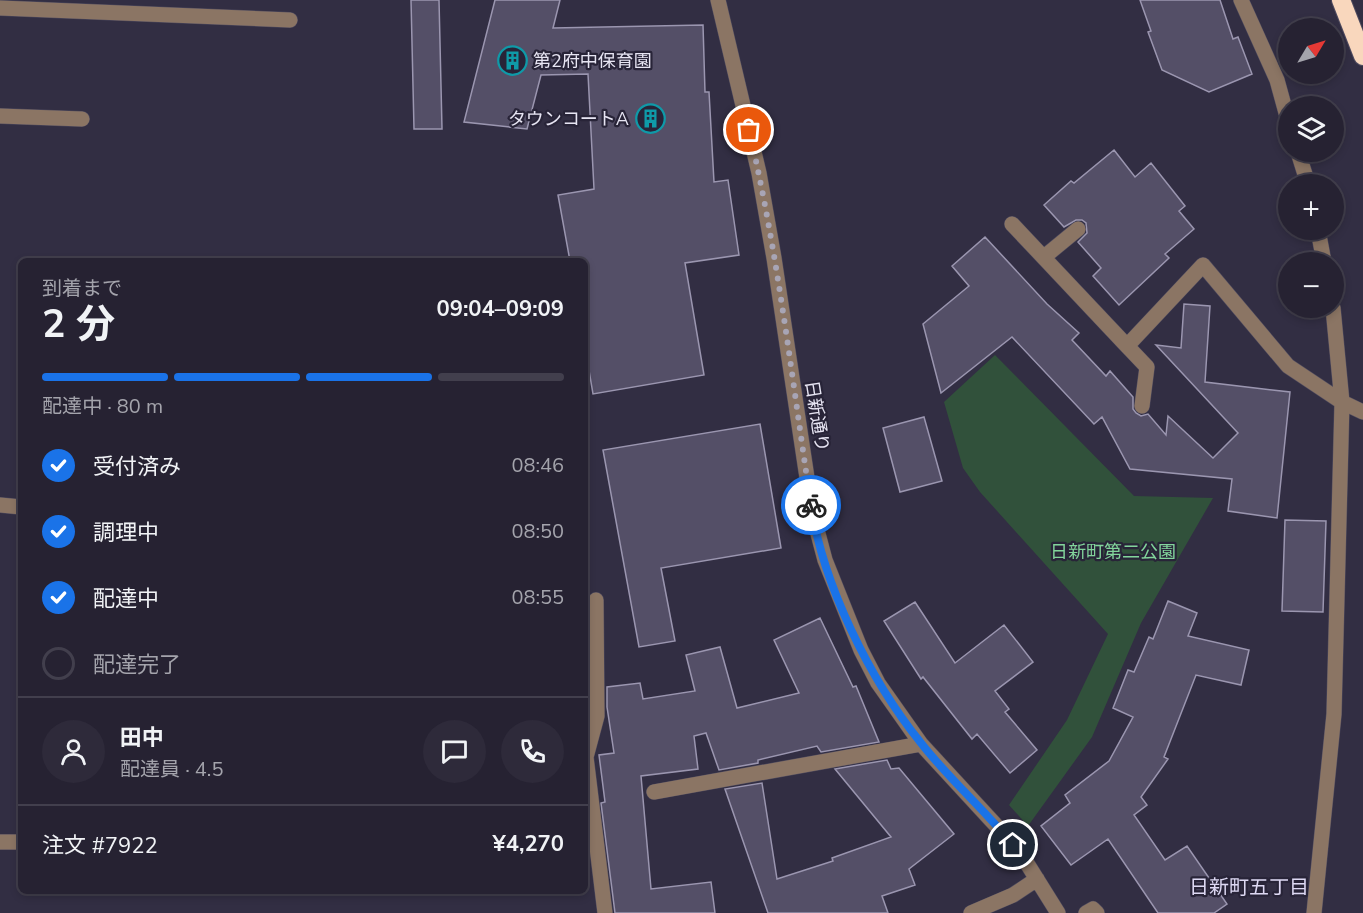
<!DOCTYPE html>
<html lang="ja">
<meta charset="utf-8">
<style>
:root{--surface:#262232;--page:#2e2a3a;--text:#f1f3f6;--muted:#a4a4ac;--line:#423f4d;--accent:#1a73e8}
body{margin:0;font-family:"Nunito Sans","Noto Sans JP",sans-serif;background:var(--page);color:var(--text);height:100vh;display:flex;flex-direction:column;font-size:22px;white-space:nowrap}
*{box-sizing:border-box;margin:0}
p{font-size:20px;color:var(--muted)}
.icon{flex:none;width:33px;height:33px;fill:none;stroke:currentColor;stroke-width:2;stroke-linecap:round;stroke-linejoin:round}
.map{position:relative;flex:1;overflow:hidden}
.sheet{position:absolute;left:18px;top:258px;width:570px;height:636px;display:flex;flex-direction:column;background:var(--surface);border-radius:9px;box-shadow:0 3px 9px #0003,0 0 0 2px var(--line)}
.sheet>*{flex:none}
.needle{width:39px;rotate:52deg}
.controls{position:absolute;left:1278px;top:18px;display:grid;gap:12px}
.controls a{display:grid;place-items:center;width:66px;height:66px;border-radius:50%;background:var(--surface);box-shadow:0 3px 9px #0003,0 0 0 2px var(--line);font-size:30px}
.pin{position:absolute;display:grid;place-items:center;width:51px;height:51px;color:#fff;margin:-26px;border:3px solid #fff;border-radius:50%;box-shadow:0 2px 6px #0007}
.courier{position:absolute;display:grid;place-items:center;width:60px;height:60px;margin:-30px;border:4px solid #1a73e8;border-radius:50%;background:#fff;color:#222;box-shadow:0 2px 8px #0007}
.overview em{font-style:normal;font-weight:700}
.overview div{display:flex;flex-direction:column-reverse}
.overview{display:flex;align-items:center;justify-content:space-between;height:102px;padding:0 24px}
h1{font-size:39px;font-weight:700;line-height:45px}
.bar{display:grid;grid-template-columns:repeat(4,1fr);gap:9px 6px;align-content:center;height:72px;padding:0 24px}
.bar i{height:8px;border-radius:4px;background:var(--line)}
.bar .current{background:var(--accent)}
.bar p{grid-column:span 4}
.line{display:flex;align-items:center;gap:15px;padding:0 24px;border-top:2px solid var(--line)}
.line div{flex:1}
.round{display:grid;place-items:center;flex:none;width:63px;height:63px;border-radius:32px;background:var(--page)}
ol{padding:0 24px;list-style:none}
li{display:flex;align-items:center;gap:18px;height:66px}
li p{margin-inline-start:auto}
li .icon{padding:6px;border-radius:50%;background:var(--accent);color:#fff;stroke-width:4}
li:last-child{color:var(--muted)}
li i{width:33px;height:33px;border:3px solid var(--line);border-radius:50%}
.map>svg:first-child{display:block}
.green{fill:#31513b}
.building{fill:#544f67;stroke:#9b96b0;stroke-width:1.5}
.lines{fill:none;stroke-linecap:round;stroke-linejoin:round}
.minor-casing{stroke:#4f4b5f;stroke-width:16}
.highway-casing{stroke:#4f4b5f;stroke-width:20}
.minor{stroke:#8b7564;stroke-width:15}
.highway{stroke:#f9d7bd;stroke-width:18}
.done{stroke:#a8a5b5;stroke-width:6;stroke-dasharray:0 10.8}
.route{stroke:#1a73e8;stroke-width:8}
.labels{text-anchor:middle;dominant-baseline:central;stroke-width:4.5;stroke-linejoin:round;paint-order:stroke}
.poi-label{font-size:18px;fill:#e7e5f3;stroke:#282438;text-anchor:start}
.street-label{font-size:18px;fill:#e7e5f3;stroke:#282438}
.park-label{font-size:18px;fill:#82d49b;stroke:#282438}
.neighbourhood-label{font-size:20px;fill:#ddd8f3;stroke:#282438}
</style>
<div class="map">
<svg width="1363" height="913" viewBox="0 0 1363 913">
<rect width="100%" height="100%" fill="#322e43"/>
<path class="green" d="M995,355l139,141 79,2 -72,125 -49,114 -64,89 -19,-21 58,-85 41,-86 -128,-142 -17,-24 -19,-66z"/>
<path class="building" d="M411,0h28l3,129h-28z
M495,0h65l-7,28 150,-3 2,67h4l5,90 14,-2 11,75 -54,8 19,112 -111,19 -8,-47v-86h-15l-12,-66 36,-6 -6,-115 -47,1 -14,54 -63,-7z
M1140,0h80l13,39 5,-2 14,37 -43,18 -47,-22 -14,-38 3,-1z
M1114,150l21,27 16,-14 34,43 -6,5 15,18 -29,25 4,4 -50,47 -26,-29 8,-8 -23,-26 9,-9 -1,-10 -4,-3h-6l-12,7 -20,-22 27,-24 3,2z
M985,237l62,67 32,29 -7,7 34,36 4,-5 23,26v12l3,4 5,3 7,-2 18,21 2,-19 45,42 25,-25 -82,-88 25,3 3,-44 26,2 -5,76 85,10 -13,126 -49,-7 4,-32 -102,-10 -28,-52 -8,7 -82,-87 -71,56 -18,-69 46,-38 -17,-20z
M924,417l18,64 -42,11 -17,-64z
M760,424l21,124 -120,20 14,73 -36,6 -36,-197z
M1285,520l41,1 -3,91 -41,-1z
M1168,601l29,12 -9,23 61,14 -8,35 -45,-10 -32,82 4,2 -27,38 6,8 -13,10 31,45 22,-14 40,58 -13,9h-56l-50,-74 -37,26 -30,-39 29,-23 -5,-8 44,-34 24,-44 -20,-9 15,-38 6,2 15,-35 4,2z
M915,602l40,61 49,-38 29,37 -38,29 14,18 -4,3 32,38 -27,23 -33,-39 -5,5 -49,-62 -2,2 -37,-58z
M820,618l33,69 3,-1 23,56 -58,10 -4,-6 -59,14v3l-39,7 -13,-37 -12,3 4,33 -57,7 10,113 60,-7 4,31h-100l-14,-110 4,-1 -6,-47 15,-2 -7,-46v-20l33,-4 3,16 52,-8 -9,-36 34,-8 17,61 62,-15 -25,-53z
M887,760l4,9 8,-1 55,66 -45,35 6,16 -33,11 6,17h-120l-43,-124 37,-6 15,96 56,-18 -1,-3 59,-21 -56,-68z"/>
<g class="lines">
<defs>
<path id="minor" d="M718,0l41,173 15,85 38,253 13,49 36,90 17,33 43,61 82,89 20,24 35,56
M1241,0l36,80 11,40
M0,8l290,12
M0,116l82,3
M1298,152l10,32
M1012,224l115,122 76,-81 85,101 54,36 21,10
M1318,230l6,32
M1044,257l34,-28
M1127,346l20,21 -5,39
M0,505l21,2
M596,600l1,116 -11,41 19,156
M654,792l267,-48
M0,842h21
M971,913l42,-18 24,-16
M1086,913l7,-4 4,4
M1314,913l20,-199 8,-312 -9,-94"/>
<path id="highway" d="M1341,0l22,56"/>
</defs>
<use href="#minor" class="minor-casing"/>
<use href="#highway" class="highway-casing"/>
<use href="#minor" class="minor"/>
<use href="#highway" class="highway"/>
</g>
<g class="lines">
<path class="done" d="M749,130c29,123 43,250 62,375"/>
<path class="route" d="M811,505c12,80 59,175 110,238 28,36 63,66 92,102"/>
</g>
<defs>
<symbol id="building-ring" viewBox="-11 -11 22 22"><circle r="9.5" fill="#282438" stroke="#0f9aa8" stroke-width="1.5"/><path d="M-4-6H4V6H1V3H-1V6H-4ZM-2.5-4.3h1.7v1.8h-1.7ZM.8-4.3h1.7v1.8H.8ZM-2.5-1h1.7V.8h-1.7ZM.8-1h1.7V.8H.8Z" fill="#0f9aa8"/></symbol>
</defs>
<g fill-rule="evenodd">
<use href="#building-ring" x="496" y="44" width="33" height="33"/>
<use href="#building-ring" x="634" y="102" width="33" height="33"/>
</g>
<g class="labels">
<g class="poi-label">
<text x="533" y="61">第2府中保育園</text>
<text x="629" y="119" text-anchor="end">タウンコートA</text>
</g>
<g class="street-label">
<text transform="translate(817 416) rotate(81)">日新通り</text>
</g>
<g class="park-label">
<text x="1113" y="552">日新町第二公園</text>
</g>
<g class="neighbourhood-label">
<text x="1249" y="887">日新町五丁目</text>
</g>
</g>
</svg>
<div class="controls">
<a><svg class="needle" viewBox="-14 -14 28 28"><path d="M0-13l5 13h-10z" fill="#e53935"/><path d="M0 13l5-13h-10z" fill="#a4a4ac"/></svg></a>
<a><svg class="icon" aria-label="layers" viewBox="0 0 24 24"><path d="M12 4l9 5-9 5-9-5zM3 14l9 5 9-5"/></svg></a>
<a>+</a>
<a>−</a>
</div>
<div class="pin" style="left:749px;top:130px;background:#ea580c"><svg class="icon" aria-label="bag" viewBox="0 0 24 24"><path d="M5 8h14l-1 12H6zM9 8a3 3 0 0 1 6 0"/></svg></div>
<div class="pin" style="left:1013px;top:845px;background:#1f2937"><svg class="icon" aria-label="home" viewBox="0 0 24 24"><path d="M3 11l9-7 9 7M6 9v11h12V9"/></svg></div>
<div class="courier" style="left:811px;top:505px"><svg class="icon" aria-label="bike" viewBox="0 0 24 24"><circle cx="6" cy="16" r="4"/><circle cx="18" cy="16" r="4"/><path d="M6 16l4-8h5l3 8M10 8l3 8H6M13 5h3"/></svg></div>
<section class="sheet">
<div class="overview"><div><h1>2 分</h1><p>到着まで</p></div><em>09:04–09:09</em></div>
<div class="bar"><i class="current"></i><i class="current"></i><i class="current"></i><i></i><p>配達中 · 80 m</p></div>
<ol>
<li><svg class="icon" aria-label="check" viewBox="0 0 24 24"><path d="M5 12l5 5 9-10"/></svg>受付済み<p>08:46</p></li>
<li><svg class="icon" aria-label="check" viewBox="0 0 24 24"><path d="M5 12l5 5 9-10"/></svg>調理中<p>08:50</p></li>
<li><svg class="icon" aria-label="check" viewBox="0 0 24 24"><path d="M5 12l5 5 9-10"/></svg>配達中<p>08:55</p></li>
<li><i></i>配達完了</li>
</ol>
<div class="line" style="height:108px"><a class="round"><svg class="icon" aria-label="person" viewBox="0 0 24 24"><circle cx="12" cy="8" r="4"/><path d="M4 21q1-7 8-7t8 7"/></svg></a><div><b>田中</b><p>配達員 · 4.5</p></div><a class="round"><svg class="icon" aria-label="chat" viewBox="0 0 24 24"><path d="M4 5h16v11H9l-5 4z"/></svg></a><a class="round"><svg class="icon" aria-label="phone" viewBox="0 0 24 24"><path d="M5 4h4l2 5-3 2q2 4 5 5l2-3 5 2v4C11 20 4 13 5 4z"/></svg></a></div>
<div class="line" style="height:78px"><div>注文 #7922</div><b>¥4,270</b></div>
</section>
</div>
